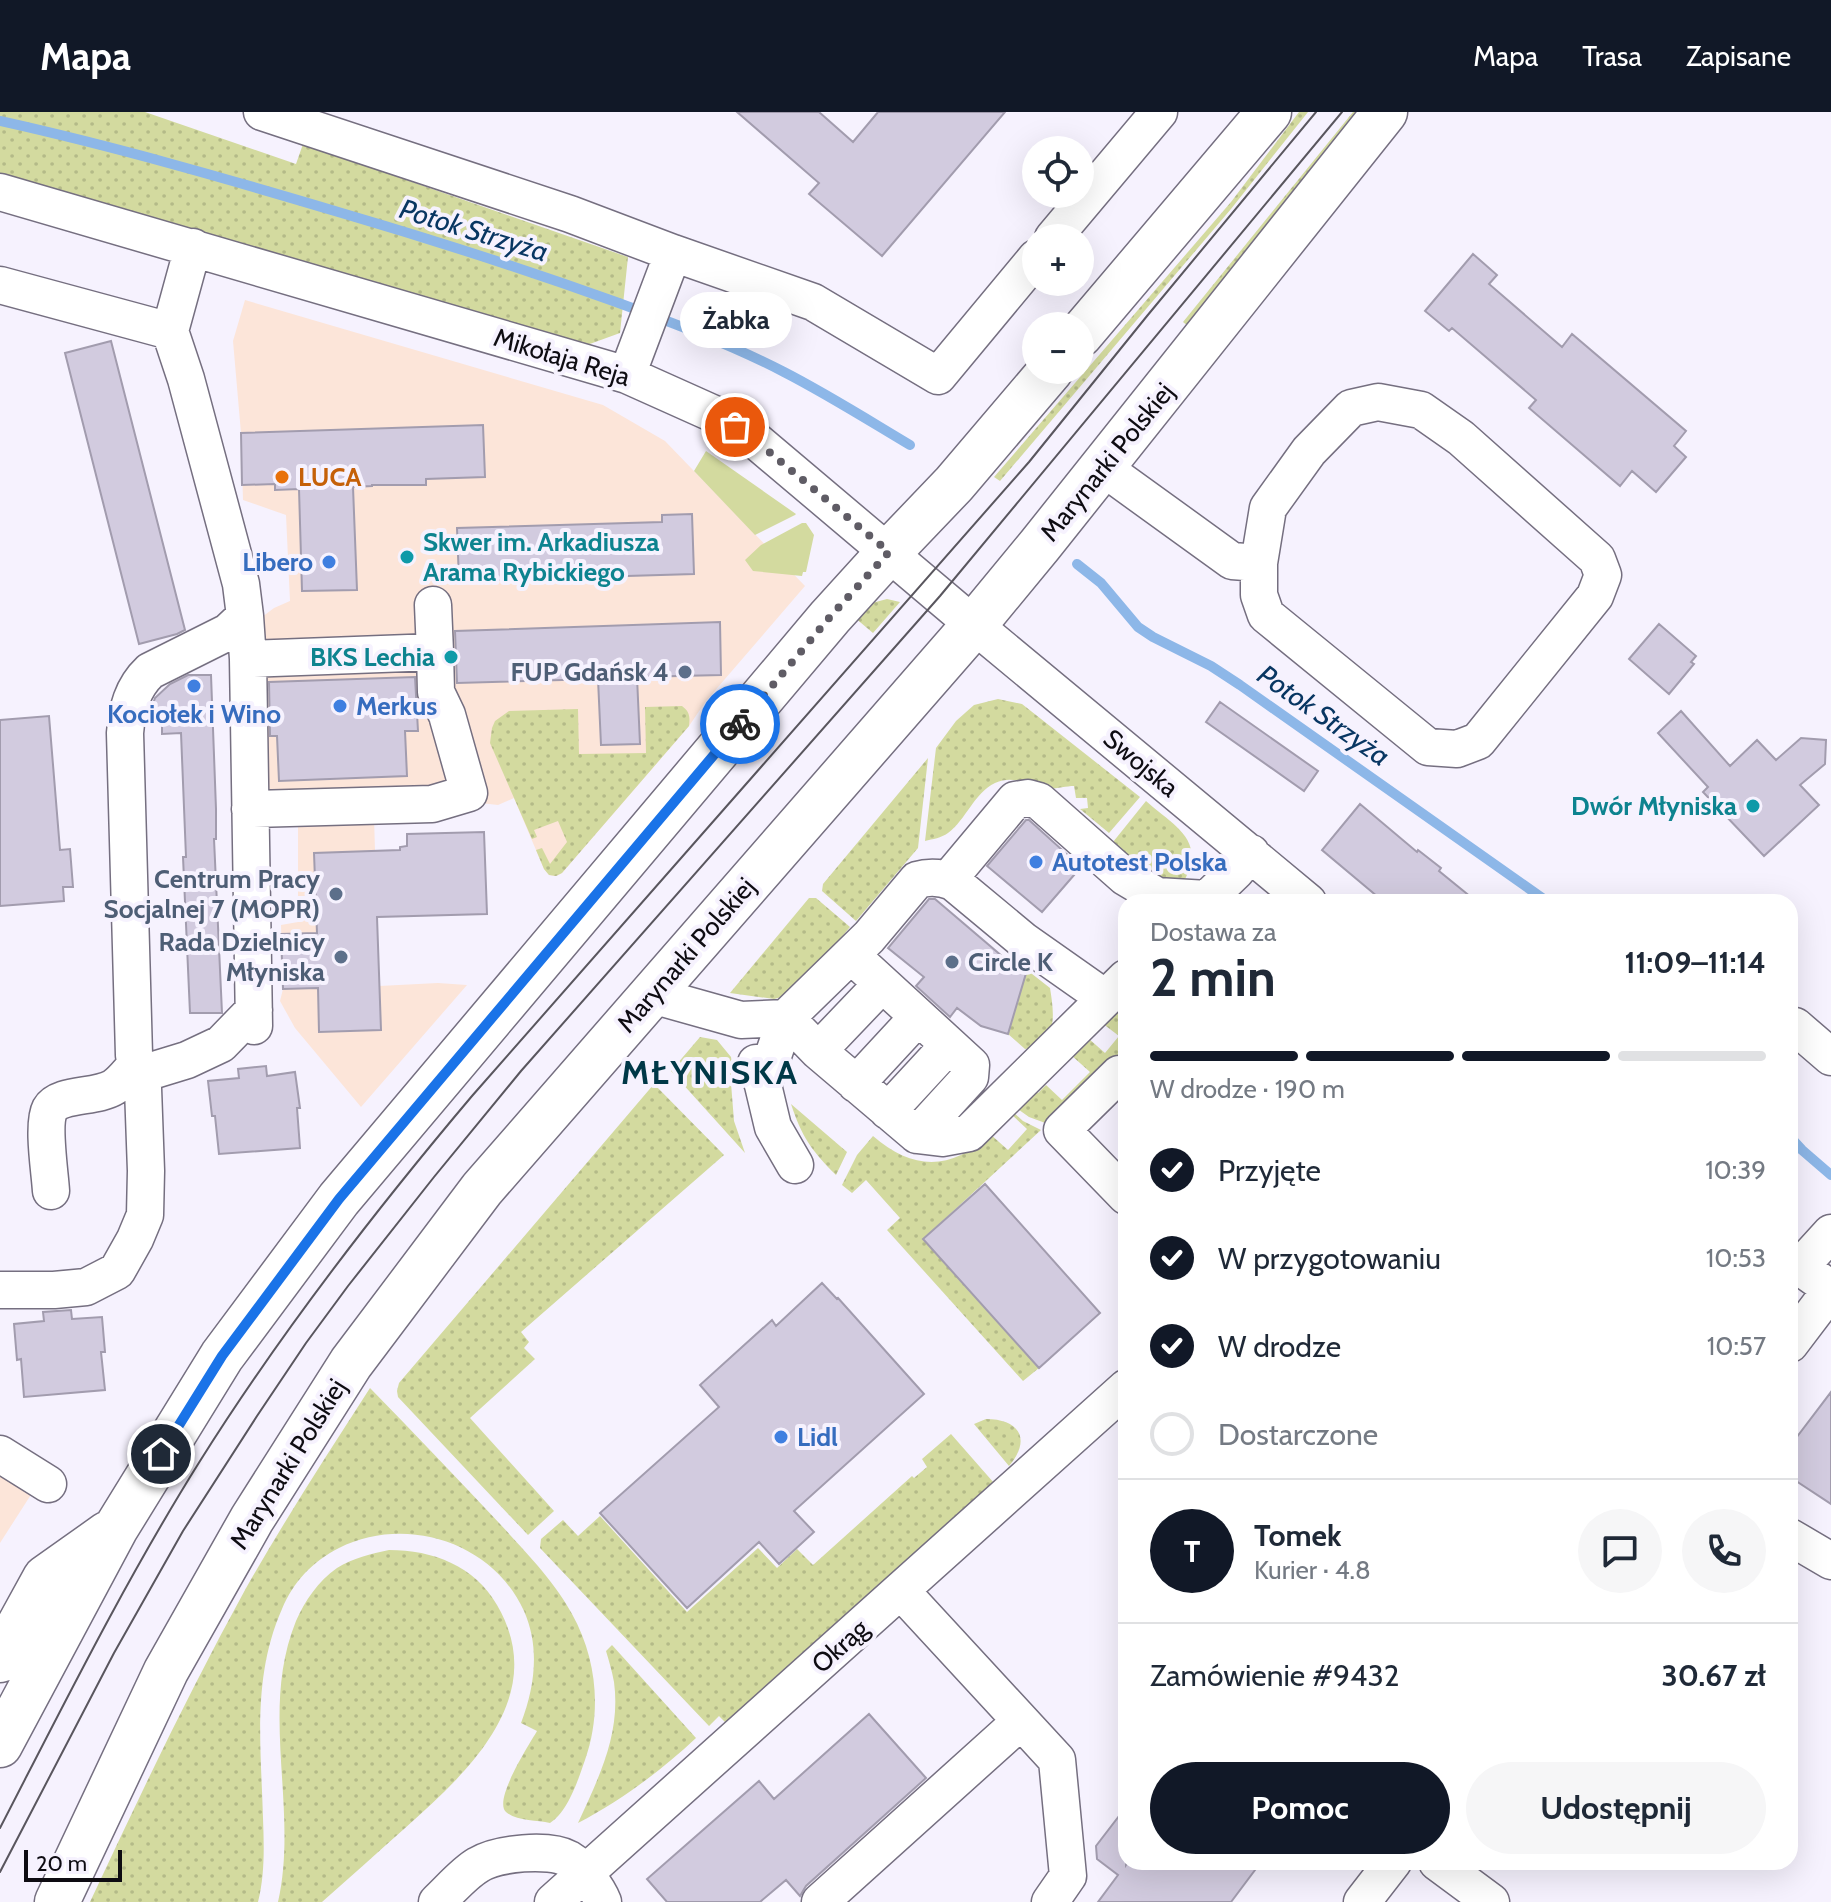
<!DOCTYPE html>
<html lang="pl">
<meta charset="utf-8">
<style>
:root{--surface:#fff;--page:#f6f6f7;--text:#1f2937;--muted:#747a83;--line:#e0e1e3;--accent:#111827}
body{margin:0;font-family:Cabin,sans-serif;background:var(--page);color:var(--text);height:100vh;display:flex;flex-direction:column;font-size:30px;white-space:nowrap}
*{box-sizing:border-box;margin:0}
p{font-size:26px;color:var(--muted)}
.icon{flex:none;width:44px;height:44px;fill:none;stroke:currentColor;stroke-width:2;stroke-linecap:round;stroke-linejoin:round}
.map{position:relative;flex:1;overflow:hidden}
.details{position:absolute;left:1118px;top:782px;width:680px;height:976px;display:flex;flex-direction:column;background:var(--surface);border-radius:24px;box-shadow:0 8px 32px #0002}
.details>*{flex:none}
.controls{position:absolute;left:1022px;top:24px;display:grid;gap:16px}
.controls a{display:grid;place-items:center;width:72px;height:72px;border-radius:50%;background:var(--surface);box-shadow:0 8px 32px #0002;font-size:40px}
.scale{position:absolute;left:24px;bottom:20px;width:98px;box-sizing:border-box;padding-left:8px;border:4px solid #0e0c12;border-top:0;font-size:22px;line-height:28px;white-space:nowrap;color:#0e0c12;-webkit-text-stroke:6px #f6f2fe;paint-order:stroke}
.pin{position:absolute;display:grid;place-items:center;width:68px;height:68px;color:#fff;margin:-34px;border:4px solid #fff;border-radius:50%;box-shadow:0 2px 8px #0007}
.courier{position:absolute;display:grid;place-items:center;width:80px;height:80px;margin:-40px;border:6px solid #1a73e8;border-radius:50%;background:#fff;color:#222;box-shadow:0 2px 10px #0007}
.bubble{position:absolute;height:56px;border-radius:28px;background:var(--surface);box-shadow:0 8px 32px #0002;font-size:26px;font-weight:700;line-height:56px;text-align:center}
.head em{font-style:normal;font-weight:700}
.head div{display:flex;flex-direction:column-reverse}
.head{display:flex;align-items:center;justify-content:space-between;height:136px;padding:0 32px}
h1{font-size:52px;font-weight:700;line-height:60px}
.bar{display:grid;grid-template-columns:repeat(4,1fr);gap:12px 8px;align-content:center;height:96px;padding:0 32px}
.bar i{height:10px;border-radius:6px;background:var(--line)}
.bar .on{background:var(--accent)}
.bar p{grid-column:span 4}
.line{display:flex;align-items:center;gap:20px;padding:0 32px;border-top:2px solid var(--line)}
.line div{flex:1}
.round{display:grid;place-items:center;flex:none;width:84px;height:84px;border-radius:42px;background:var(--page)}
ol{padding:0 32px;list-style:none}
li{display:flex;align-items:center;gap:24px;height:88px}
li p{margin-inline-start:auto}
li .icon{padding:8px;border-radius:50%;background:var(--accent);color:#fff;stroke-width:4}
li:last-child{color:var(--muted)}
li i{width:44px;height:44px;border:4px solid var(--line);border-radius:50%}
.cta{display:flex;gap:16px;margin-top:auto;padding:16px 32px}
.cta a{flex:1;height:92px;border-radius:48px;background:var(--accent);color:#fff;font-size:32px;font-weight:700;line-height:92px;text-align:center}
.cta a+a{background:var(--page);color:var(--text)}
header{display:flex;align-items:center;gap:48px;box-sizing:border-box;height:112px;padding:0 40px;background:var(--accent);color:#fff}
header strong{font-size:38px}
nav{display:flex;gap:44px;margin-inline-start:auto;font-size:28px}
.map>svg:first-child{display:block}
.commercial{fill:#fce5d9}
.grass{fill:url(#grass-dots)}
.green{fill:#d3da9f}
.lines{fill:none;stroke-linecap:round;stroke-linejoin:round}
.stream{stroke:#8db7e8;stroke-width:10}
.building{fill:#d2cbdf;stroke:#a29cae;stroke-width:2}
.minor-casing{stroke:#756f80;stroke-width:39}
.major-casing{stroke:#756f80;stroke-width:47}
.minor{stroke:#fff;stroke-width:36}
.major{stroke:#fff;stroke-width:44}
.tram{stroke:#59565e;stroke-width:2}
.done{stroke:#5f5c65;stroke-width:8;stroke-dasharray:0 14.4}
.route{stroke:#1a73e8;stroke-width:10}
.food-dot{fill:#e8710a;stroke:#f6f2fe;stroke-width:3}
.culture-dot{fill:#0f9aa8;stroke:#f6f2fe;stroke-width:3}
.shop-dot{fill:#3f7fe0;stroke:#f6f2fe;stroke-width:3}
.service-dot{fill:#5c6f8a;stroke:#f6f2fe;stroke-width:3}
.labels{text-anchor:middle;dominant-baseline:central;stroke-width:8;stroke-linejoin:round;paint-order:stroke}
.street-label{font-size:26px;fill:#0e0c12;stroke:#f6f2fe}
.food-label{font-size:26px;font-weight:bold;fill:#c56008;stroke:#f6f2fe;text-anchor:start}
.culture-label{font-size:26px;font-weight:bold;fill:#0d838f;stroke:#f6f2fe;text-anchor:end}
.shop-label{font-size:26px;font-weight:bold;fill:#366cbe;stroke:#f6f2fe;text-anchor:start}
.service-label{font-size:26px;font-weight:bold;fill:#4e5e75;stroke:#f6f2fe;text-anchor:end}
.water-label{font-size:28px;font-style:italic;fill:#083662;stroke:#f6f2fe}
.district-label{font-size:34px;font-weight:bold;letter-spacing:2px;fill:#003847;stroke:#f6f2fe}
</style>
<header>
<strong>Mapa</strong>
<nav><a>Mapa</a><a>Trasa</a><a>Zapisane</a></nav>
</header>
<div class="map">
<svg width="1831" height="1790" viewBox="0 0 1831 1790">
<defs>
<pattern id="grass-dots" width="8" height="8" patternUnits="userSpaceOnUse" patternTransform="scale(2)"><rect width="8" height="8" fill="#d3da9f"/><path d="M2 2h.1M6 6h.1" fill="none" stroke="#b4ba88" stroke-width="1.8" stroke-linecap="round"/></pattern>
</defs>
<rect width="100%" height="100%" fill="#f6f2fe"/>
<path class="commercial" d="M245,188l358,105 62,36 140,145 -99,115 -17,25 -127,147 -6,3 -7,-1 -5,-6 -30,-71 -16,7 -53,-6 -182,-2 -5,-177 16,-12 16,-7 -4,-86 -43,-15 -2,-67 -8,-92z
M374,705l5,169 59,-3 29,2 -106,122 -66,-79 -15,-27 3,-12 -2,-64 17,-3v-102z
M0,1358l34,20 -34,53z"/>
<path class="grass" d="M0,0h145l151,52 7,-20 325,113 -8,76 -33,12 -587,-169z
M1299,0h9l-77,97 -231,272 -6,-4 237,-275z
M1353,0h9l-173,215 -6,-5z
M887,487l13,3 -27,31 -19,-16 18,-14z
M998,587l24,5 118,93 -31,36 -29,-24 8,-1 -1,-10h-11l-2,-12c-9,0 -21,4 -31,2 -17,-2 -28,-14 -48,-5 -21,10 -29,37 -47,50 -7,5 -15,6 -23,8l11,-93 20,-27 18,-16z
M682,594c8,6 8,11 7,20l-127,147 -6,3 -7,-1 -5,-6 -8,-19 6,-2 8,16 17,-22 -9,-21 -24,9 3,7 -5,2 -42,-96 2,-15 3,-7 14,-10 69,-2 1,45 67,-1 -1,-46z
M928,646l-10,90 -62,73 -34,-30 1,-7z
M1146,689c28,25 61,39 38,80l-16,6 -59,-40z
M809,786h7l34,29c-18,21 -49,68 -76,72l-44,-6z
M1027,858l23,18c4,25 9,56 -25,61l-17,-15z
M1126,894v54l-5,-4 -73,68 -19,-7 -14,-10 19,-18 4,4 8,-8 16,15 28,-28 -19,-17 17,-17 17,15 14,-17 -17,-13z
M700,925l17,3 14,17 2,13 -2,13 3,38 11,32 -74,-82z
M654,972l70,71 -203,177 8,10 -5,6 11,11 -65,59 84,93 -26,24 -130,-138 -1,-6 2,-8z
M791,992l56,48 -11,23c-25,-25 -34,-38 -45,-71z
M1012,999l11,10 18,9 -118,109 116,129 -16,13 -136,-151 13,-12 -34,-38 -14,13 -10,-8 15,-30 16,-19c40,35 79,35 117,-2l18,16 19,-21 -15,-14z
M370,1276c44,45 87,90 130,136 24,26 56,59 72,90 25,45 30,98 13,146 -7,20 -17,52 -35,63 -13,-3 -34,-2 -44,-11 -13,-12 23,-67 31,-81l-16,-8c14,-36 19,-76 3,-112 -32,-70 -119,-96 -185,-63 -26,13 -46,34 -57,61 -30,68 -21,137 -19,209 1,28 2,56 -5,84h-168c49,-105 99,-210 155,-312 39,-69 82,-135 125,-202z
M986,1307c33,0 46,20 23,47l-35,-42z
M951,1322l43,49 -268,240 -7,-7 -10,10 -169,-178 1,-9 22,-19 15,16 22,-20 87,96 71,-64 19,20 20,-19 16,16 99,-89 2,2 13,-11 -5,-8z
M389,1438c44,0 86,16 108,55 54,92 -30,168 -93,224 -28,25 -55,49 -82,73h-44c21,-93 -19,-190 18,-281 9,-20 22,-40 41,-53 16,-10 34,-14 52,-18z
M612,1533l84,93c-35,33 -76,63 -118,85 21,-46 43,-89 36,-141 -2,-11 -5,-21 -8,-31z"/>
<path class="green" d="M706,339l90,63 -1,1 -40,20 -61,-64z
M802,411h4l8,12 -8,37h-3l-1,4 -49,-5 -8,-11 16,-15z"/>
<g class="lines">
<path class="stream" d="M0,9c117,26 231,59 345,93 92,27 182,56 271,88 57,21 114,42 168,70 43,22 84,48 126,73
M1077,452l24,19 37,44 15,10 58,29 29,19 308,217
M1790,1025l12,13 29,25"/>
</g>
<path class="building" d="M737,0h82l34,30 25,-30h127l-123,144 -73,-62 10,-11z
M1473,142l24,21 -8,9 73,63 10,-13 114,97 -12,15 12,11 -30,35 -24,-21 -12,15 -91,-78 7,-8 -84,-72 -3,3 -24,-20z
M111,229l74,289 -8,4 -38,10 -74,-291z
M483,313l2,52 -59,2v6h-54v1l-19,1 4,103 -55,1 -3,-102 -24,1v-6l-33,1 -1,-52z
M692,402l2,60 -235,7 -2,-53 205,-6v-7z
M720,510l1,53 -84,2 3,67 -39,1 -3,-66 -141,4 -2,-52z
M1659,512l37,32 -5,6 3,2 -25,30 -40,-35z
M188,563h23l5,134v30h-2l8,174h-32l-7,-156h3l-5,-124 -19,1v-13l-15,1 8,-24 15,-14z
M415,565l3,54h-13l2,45 -128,5 -2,-45h-7l-1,-54z
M1220,590l98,69 -14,20 -98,-69z
M1681,599l49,55 27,-26 19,20 25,-22 25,2 -1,24 -25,21 19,20 -55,51 -61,-64 5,-5 -50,-54z
M49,604l11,134 10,-1 3,38h-10l1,14 -64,5v-186z
M1360,692l57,48 1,-2 23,18 -2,3 38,31h-93l-62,-52z
M1026,708h3l52,47 -39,45 -55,-46z
M484,720l3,82 -110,3 4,113 -62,2 -1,-44 -35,1 -2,-55 36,-1 -3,-80 86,-3v-3l7,-1v-12z
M929,787h6l81,69 11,2 -19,64 -27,-8 -24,-18 -7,9 -34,-31 8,-9 -36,-29z
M266,954l1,10 28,-4 5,36h-3l3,40 -81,6 -4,-38h-3l-4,-35 31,-3 -1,-9z
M985,1072l115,129 -61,55 -116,-129z
M822,1171l15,16 1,-1 86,96 -130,117 20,21 -35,32 -20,-22 -72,66 -87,-95 119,-106 -19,-22 72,-65 4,6z
M71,1198l1,9 30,-2 3,35h-4l4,38 -81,7 -3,-38 -4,1 -3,-36 30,-3 -1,-9z
M1831,1280v112l-41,-27v-31z
M869,1602l57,64 -120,108 -6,10 -14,-16 -26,22h-93l-20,-23 112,-98 15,18z
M1126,1695v58l2,-3h133l-30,40h-133l20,-27 -21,-16 -1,-13z"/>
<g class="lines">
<defs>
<path id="minor" d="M262,0l308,102 103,39 140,49 125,74 98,-118
M0,80l627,183 87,39 41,26 219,185 334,277
M1053,126l106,-126
M0,173l170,46 16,48 55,205 4,32 3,43 6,367
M170,219l23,-84
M627,263l46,-122
M1102,355l130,94 27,2 9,-55 41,-57 42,-43 27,-6 43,8 40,28 136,121 6,16 -8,21 -117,145 -21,8 -29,-2 -162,-132 -7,-20v-32
M433,493l2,47
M245,504l-17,16 -78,39c-18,17 -23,38 -25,62l9,322 4,20 49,-15 34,-16 33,-34
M248,547l187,-7 1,40 11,23 22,78 -37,11 -182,5
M948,768l67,-80 13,-2 11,3 86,76 32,19 50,3
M1204,790l32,-31 15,-18
M851,843l120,110 -1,12 -53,58
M652,883l89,25 45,-2 83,-81 48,-57c13,-4 24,-3 36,2l71,59 81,57
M1795,914l36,31
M818,939l64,-67
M756,951l7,22 10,42 22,38
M1126,970l-7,-8 -57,56 64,66
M856,972l62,-67
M763,973l23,-67 32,33 99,84 25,3 27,-5 157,-155
M888,999l61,-66
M51,1079c-1,-18 -9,-67 -1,-82 9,-16 47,-11 64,-22 8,-5 15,-15 22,-22
M1790,1148l41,29
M1800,1155l31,-34
M0,1178h54l32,-3 31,-16 18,-32 10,-24 1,-44 -3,-83 -5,-13
M1790,1232l41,-54
M0,1342l48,30
M1790,1425l41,24
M901,1479l156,169 11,116 -18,26
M1437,1750l54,40
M437,1790c12,-11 27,-29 41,-37 19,-12 71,-17 91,-6 12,7 29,30 34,43
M553,1790l573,-514
M820,1790l201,-181
M1362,1790l31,-40"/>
<path id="major" d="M1080,223l189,-223
M0,1548l45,-82 62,-44
M0,1633l116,-217 106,-172 117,-157 491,-582 59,-65 65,-68 97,-114
M57,1790l109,-231 86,-152 99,-156 131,-174 492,-564 66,-80 345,-433"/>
</defs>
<use href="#minor" class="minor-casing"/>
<use href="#major" class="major-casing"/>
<use href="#minor" class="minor"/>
<use href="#major" class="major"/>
<path class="tram" d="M0,1716c64,-124 126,-249 200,-367 81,-129 174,-249 272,-365l557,-634 118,-146 169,-204
M0,1760l114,-219 69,-122 74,-115 49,-73 42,-57 86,-109 87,-106 419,-475 402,-484"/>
</g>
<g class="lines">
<path class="done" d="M735,315l20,13 134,112 -59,65 -90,107"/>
<path class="route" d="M161,1342l61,-98 117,-157 401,-475"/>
</g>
<circle class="food-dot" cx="282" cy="365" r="8"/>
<g class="culture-dot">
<circle cx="407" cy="445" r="8"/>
<circle cx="451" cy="545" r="8"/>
<circle cx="1753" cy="694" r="8"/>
</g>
<g class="shop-dot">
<circle cx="329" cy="450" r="8"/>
<circle cx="194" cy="574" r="8"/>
<circle cx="340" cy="594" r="8"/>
<circle cx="1036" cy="750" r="8"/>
<circle cx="781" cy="1325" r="8"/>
</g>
<g class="service-dot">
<circle cx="685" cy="560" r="8"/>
<circle cx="336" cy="782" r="8"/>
<circle cx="341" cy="845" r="8"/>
<circle cx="952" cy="850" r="8"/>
</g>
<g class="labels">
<g class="street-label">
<text transform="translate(562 245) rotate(17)">Mikołaja Reja</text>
<text transform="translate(1107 350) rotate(-51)">Marynarki Polskiej</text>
<text transform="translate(1141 651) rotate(40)">Swojska</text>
<text transform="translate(686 843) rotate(-49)">Marynarki Polskiej</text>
<text transform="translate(288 1352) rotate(-58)">Marynarki Polskiej</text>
<text transform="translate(840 1534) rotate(-42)">Okrąg</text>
</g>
<g class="food-label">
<text x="298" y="365">LUCA</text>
</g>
<g class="culture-label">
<text x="423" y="430" text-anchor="start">Skwer im. Arkadiusza<tspan x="423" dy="30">Arama Rybickiego</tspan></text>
<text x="435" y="545">BKS Lechia</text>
<text x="1737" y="694">Dwór Młyniska</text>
</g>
<g class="shop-label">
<text x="313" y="450" text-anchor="end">Libero</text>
<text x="356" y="594">Merkus</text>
<text x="194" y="602" text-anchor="middle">Kociołek i Wino</text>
<text x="1052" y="750">Autotest Polska</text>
<text x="797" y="1325">Lidl</text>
</g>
<g class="service-label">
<text x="669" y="560">FUP Gdańsk 4</text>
<text x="320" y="767">Centrum Pracy<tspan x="320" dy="30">Socjalnej 7 (MOPR)</tspan></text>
<text x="325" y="830">Rada Dzielnicy<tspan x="325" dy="30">Młyniska</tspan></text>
<text x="968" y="850" text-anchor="start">Circle K</text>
</g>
<g class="water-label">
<text transform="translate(474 118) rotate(17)">Potok Strzyża</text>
<text transform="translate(1324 603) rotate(35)">Potok Strzyża</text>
</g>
<g class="district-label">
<text x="710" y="960">MŁYNISKA</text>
</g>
</g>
</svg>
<div class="controls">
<a><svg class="icon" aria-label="locate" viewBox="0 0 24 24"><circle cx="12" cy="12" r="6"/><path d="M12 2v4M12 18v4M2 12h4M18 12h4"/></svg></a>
<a>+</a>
<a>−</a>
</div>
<div class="scale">20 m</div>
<div class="pin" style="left:735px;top:315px;background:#ea580c"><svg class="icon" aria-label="bag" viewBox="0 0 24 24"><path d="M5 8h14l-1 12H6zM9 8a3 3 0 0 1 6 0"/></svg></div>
<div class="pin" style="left:161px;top:1342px;background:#1f2937"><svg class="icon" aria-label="home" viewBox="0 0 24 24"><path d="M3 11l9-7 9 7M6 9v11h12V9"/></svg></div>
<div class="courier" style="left:740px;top:612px"><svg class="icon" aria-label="bike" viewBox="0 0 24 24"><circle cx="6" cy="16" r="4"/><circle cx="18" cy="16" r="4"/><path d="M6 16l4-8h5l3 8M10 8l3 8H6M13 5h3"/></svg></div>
<div class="bubble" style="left:680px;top:180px;width:112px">Żabka</div>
<section class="details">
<div class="head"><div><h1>2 min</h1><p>Dostawa za</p></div><em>11:09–11:14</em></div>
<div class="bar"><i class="on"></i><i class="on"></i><i class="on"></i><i></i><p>W drodze · 190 m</p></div>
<ol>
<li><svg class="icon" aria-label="check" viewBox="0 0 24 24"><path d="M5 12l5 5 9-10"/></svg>Przyjęte<p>10:39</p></li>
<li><svg class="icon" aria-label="check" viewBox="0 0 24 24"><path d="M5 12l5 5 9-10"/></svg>W przygotowaniu<p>10:53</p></li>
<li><svg class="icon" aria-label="check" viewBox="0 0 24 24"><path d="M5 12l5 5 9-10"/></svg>W drodze<p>10:57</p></li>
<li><i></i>Dostarczone</li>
</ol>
<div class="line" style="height:144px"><b class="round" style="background:var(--accent);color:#fff">T</b><div><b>Tomek</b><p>Kurier · 4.8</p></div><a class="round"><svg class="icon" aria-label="chat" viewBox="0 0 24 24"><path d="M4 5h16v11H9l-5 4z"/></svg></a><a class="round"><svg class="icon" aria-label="phone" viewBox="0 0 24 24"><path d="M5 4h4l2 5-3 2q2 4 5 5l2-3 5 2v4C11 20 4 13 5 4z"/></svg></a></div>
<div class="line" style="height:104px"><div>Zamówienie #9432</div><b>30.67 zł</b></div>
<div class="cta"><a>Pomoc</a><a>Udostępnij</a></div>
</section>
</div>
